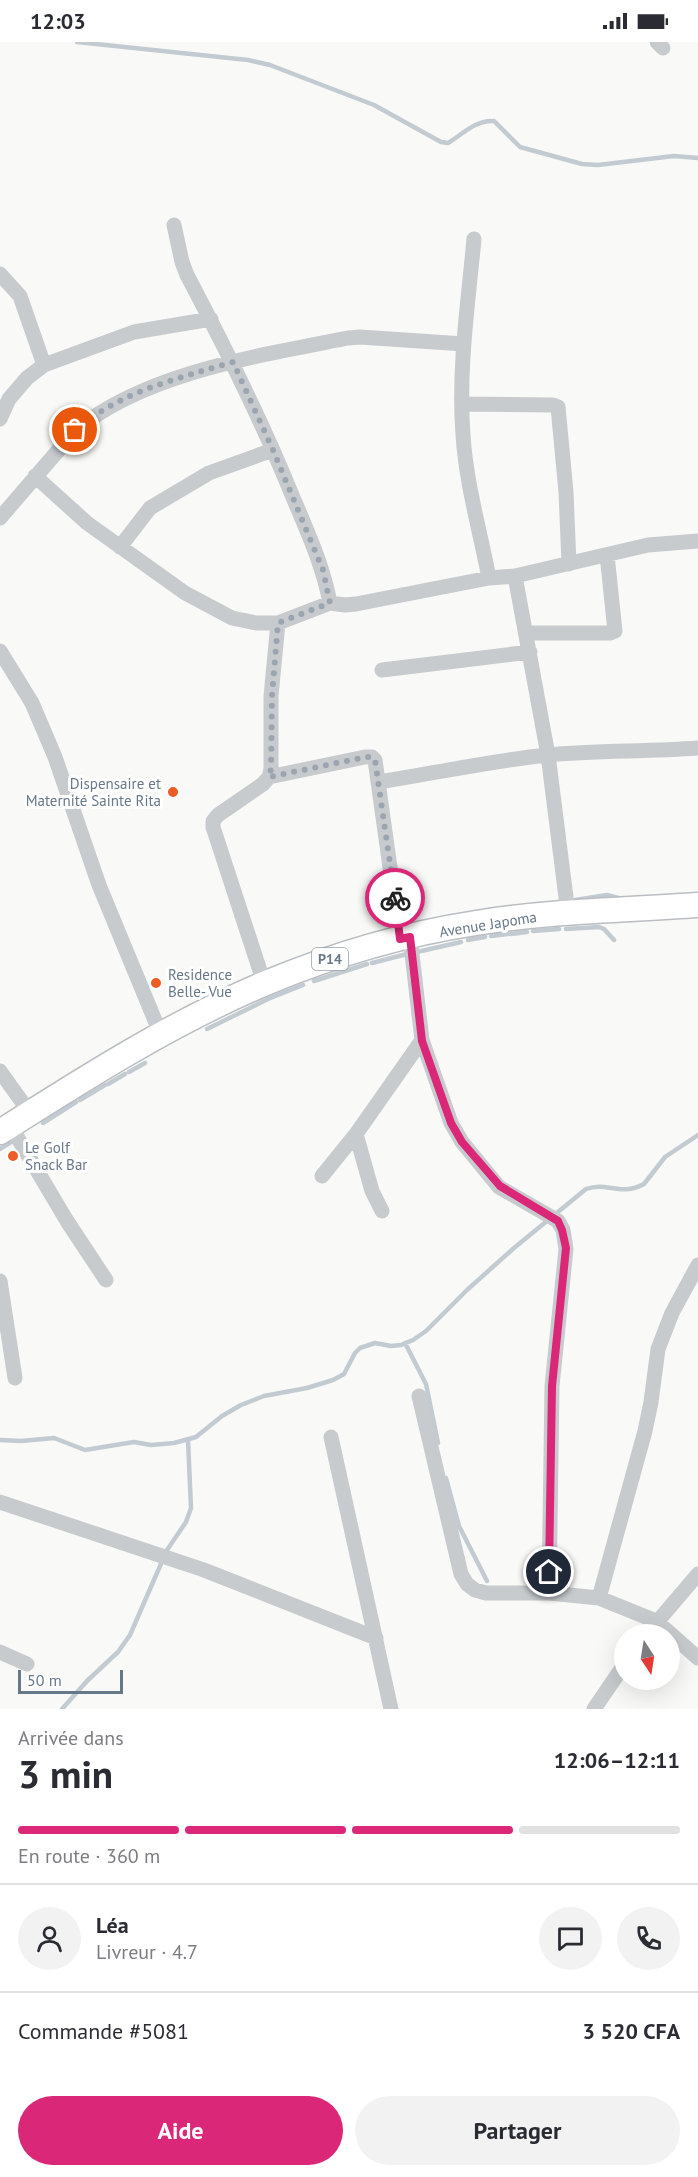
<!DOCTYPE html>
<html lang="fr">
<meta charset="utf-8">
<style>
:root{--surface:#fff;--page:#f2f2f3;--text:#2b2b33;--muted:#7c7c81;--line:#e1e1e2;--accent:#db2777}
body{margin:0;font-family:"PT Sans",sans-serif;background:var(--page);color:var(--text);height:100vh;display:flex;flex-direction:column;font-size:22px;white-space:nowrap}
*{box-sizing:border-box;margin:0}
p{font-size:20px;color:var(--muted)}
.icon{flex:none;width:33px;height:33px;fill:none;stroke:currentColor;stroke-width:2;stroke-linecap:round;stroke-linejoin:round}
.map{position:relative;height:1667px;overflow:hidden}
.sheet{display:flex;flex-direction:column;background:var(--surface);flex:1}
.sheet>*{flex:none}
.needle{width:39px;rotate:168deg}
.controls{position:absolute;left:614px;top:1582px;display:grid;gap:12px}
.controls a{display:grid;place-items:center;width:66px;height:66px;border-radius:50%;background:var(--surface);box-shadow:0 6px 24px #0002;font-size:30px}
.scale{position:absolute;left:18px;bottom:15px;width:105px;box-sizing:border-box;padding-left:6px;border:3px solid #677889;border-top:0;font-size:16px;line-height:21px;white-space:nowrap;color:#677889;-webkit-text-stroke:4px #fff;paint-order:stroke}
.pin{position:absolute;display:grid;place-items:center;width:51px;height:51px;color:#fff;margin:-26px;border:3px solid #fff;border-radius:50%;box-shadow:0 2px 6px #0007}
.courier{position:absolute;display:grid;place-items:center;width:60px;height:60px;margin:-30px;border:4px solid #db2777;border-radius:50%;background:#fff;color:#222;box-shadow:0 2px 8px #0007}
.head em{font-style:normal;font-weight:700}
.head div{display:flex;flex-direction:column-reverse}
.head{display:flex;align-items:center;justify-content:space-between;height:102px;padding:0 18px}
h1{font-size:39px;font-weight:700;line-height:45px}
.bar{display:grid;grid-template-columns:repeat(4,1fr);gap:9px 6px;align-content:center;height:72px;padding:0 18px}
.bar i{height:8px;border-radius:4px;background:var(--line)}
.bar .selected{background:var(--accent)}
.bar p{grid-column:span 4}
.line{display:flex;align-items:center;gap:15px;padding:0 18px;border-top:2px solid var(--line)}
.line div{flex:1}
.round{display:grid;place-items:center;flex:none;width:63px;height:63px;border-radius:32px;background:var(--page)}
.primary-button{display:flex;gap:12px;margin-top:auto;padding:12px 18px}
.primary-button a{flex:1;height:69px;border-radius:36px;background:var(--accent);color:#fff;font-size:24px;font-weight:700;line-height:69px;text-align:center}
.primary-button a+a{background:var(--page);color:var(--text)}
.status{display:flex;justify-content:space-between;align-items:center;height:42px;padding:0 30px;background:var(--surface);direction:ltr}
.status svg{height:16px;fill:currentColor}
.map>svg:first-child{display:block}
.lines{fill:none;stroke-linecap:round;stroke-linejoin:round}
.stream{stroke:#c2cbd1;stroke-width:4.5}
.primary-casing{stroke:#babec2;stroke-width:27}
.minor{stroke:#c7cbce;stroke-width:15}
.primary{stroke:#fff;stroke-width:24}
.done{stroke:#9aa5b0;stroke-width:6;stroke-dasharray:0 10.8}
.route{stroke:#db2777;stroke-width:8}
.poi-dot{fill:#ec5c24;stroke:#fff;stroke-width:2}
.labels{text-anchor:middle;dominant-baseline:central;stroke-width:6;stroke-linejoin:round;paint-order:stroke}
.shield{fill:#fff;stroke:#95a0ac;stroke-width:1.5}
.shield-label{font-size:14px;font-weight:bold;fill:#677889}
.poi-label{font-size:15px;fill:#677889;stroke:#fff;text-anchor:start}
.street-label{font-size:15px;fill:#677889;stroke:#fff}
</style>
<div class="status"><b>12:03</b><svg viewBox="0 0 49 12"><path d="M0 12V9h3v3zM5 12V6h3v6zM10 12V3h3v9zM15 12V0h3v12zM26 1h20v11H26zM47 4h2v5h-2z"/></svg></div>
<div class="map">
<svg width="698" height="1667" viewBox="0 0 698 1667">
<rect width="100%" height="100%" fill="#f9f9f7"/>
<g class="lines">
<path class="stream" d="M77,0l171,18 22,5 104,40 67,37 7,1c15,-9 27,-23 46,-22l26,26 62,17 16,1 76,-9 24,2
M575,858l32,-5 15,4
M566,887l33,-2 5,2 10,11
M533,889l26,-2
M511,892l16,-2
M491,894l17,-2
M468,898l17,-3
M417,910l44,-10
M372,921l35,-9
M314,939l53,-17
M207,987l61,-30 35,-14
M129,1030l16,-9
M108,1042l17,-10
M80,1058l25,-15
M43,1081l33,-21
M0,1107l11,-7
M405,1301l21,41 12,59
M0,1398l21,1 33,-3 31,12 49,-8 17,3 23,-2 22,-6 26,-21 19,-11 23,-9 43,-8 26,-8 11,-6 11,-21 5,-5 15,-5 16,3 10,-1 12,-5 13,-9 41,-41 47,-42 72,-59c21,-8 34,8 58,-5l21,-27 33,-22
M446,1436l13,48 28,55
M62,1667l25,-28 31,-29 12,-17 37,-85 19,-28 5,-14 -3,-68"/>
<defs>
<path id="primary" d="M0,1090c85,-54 173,-110 266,-149 67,-28 138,-49 210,-60 73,-12 148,-13 222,-18"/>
</defs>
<use href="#primary" class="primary-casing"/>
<path class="minor" d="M657,0l6,6
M174,183l8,37 5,13c38,72 74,144 105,220 15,36 31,70 38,108
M474,197c-6,65 -16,131 -11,196 3,48 17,96 26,143
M0,232l20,22 24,69
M463,362l90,1 5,2 8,85 3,72
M0,377l9,-20 18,-21 17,-13 90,-33 77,-13
M35,434l52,47 98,70 47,25 24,5h22l52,-20 15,2 11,-1 133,-26 26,-2 133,-31 50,-4
M0,476l75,-87c69,-58 186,-76 273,-93l12,-1 104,7
M120,505l30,-39 59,-35 64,-23
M515,534l33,179 20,158
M526,591h84l5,-2 -8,-76
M0,609l32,52 23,54 44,128 62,150
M382,628l148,-18
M269,735l96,-20h7l3,3 25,179
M380,740c55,-9 111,-21 167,-27 50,-5 101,-3 151,-7
M410,895l12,103 29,83 11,19 37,45 59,34 5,9 3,19 -14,137 -3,207
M264,941l-51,-156v-6l5,-6 45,-31 6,-7 2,-8v-73l7,-73
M0,1029l30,42
M10,1083l57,96 39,59
M356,1092l16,57 10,20
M322,1134l34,-42 66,-94
M0,1239l15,97
M419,1354l42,178 6,10 8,6 11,3h63l50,5 57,23 42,37
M331,1395l60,272
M0,1460l204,68 172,68
M599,1556l46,-167 6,-29 7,-53 14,-36 26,-48
M646,1593l52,-61
M0,1610l27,12
M594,1667l30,-44"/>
<use href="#primary" class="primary"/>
</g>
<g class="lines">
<path class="done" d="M75,388c47,-39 101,-51 158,-68l40,88 50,120 7,33 -52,20 -6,73 -1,73 -2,8 97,-20h6l3,3 20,138"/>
<path class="route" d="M395,856l5,41 10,-2 12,104 29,82 11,19 38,44 58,35 4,9 4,18 -14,138 -3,186"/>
</g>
<g class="poi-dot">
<circle cx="173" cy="750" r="6"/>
<circle cx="156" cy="941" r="6"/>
<circle cx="13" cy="1114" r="6"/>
</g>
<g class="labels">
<rect class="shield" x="312" y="906" width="36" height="22" rx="4.5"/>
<g class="shield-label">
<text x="330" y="917">P14</text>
</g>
<g class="poi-label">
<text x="161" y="741" text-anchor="end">Dispensaire et<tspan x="161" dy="17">Maternité Sainte Rita</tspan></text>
<text x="168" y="932">Residence<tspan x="168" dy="17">Belle- Vue</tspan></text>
<text x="25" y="1105">Le Golf<tspan x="25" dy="17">Snack Bar</tspan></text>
</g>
<g class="street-label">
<text transform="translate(488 882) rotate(-9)">Avenue Japoma</text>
</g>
</g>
</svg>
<div class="controls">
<a><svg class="needle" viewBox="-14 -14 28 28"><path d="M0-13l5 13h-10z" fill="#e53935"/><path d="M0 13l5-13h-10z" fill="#7c7c81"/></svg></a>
</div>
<div class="scale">50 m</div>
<div class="pin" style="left:75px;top:388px;background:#ea580c"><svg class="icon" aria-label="bag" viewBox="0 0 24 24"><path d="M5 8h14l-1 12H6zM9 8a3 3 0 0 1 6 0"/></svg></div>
<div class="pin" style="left:549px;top:1530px;background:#1f2937"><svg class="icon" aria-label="home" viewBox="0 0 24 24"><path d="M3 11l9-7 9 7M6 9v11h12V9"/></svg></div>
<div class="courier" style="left:395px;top:856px"><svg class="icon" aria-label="bike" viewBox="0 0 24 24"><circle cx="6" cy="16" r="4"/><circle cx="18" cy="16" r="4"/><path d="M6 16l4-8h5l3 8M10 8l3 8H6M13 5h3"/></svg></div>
</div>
<section class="sheet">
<div class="head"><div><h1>3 min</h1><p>Arrivée dans</p></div><em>12:06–12:11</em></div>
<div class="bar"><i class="selected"></i><i class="selected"></i><i class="selected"></i><i></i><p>En route · 360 m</p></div>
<div class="line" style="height:108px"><a class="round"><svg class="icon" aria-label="person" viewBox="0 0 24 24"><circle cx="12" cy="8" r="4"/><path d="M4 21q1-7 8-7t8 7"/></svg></a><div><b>Léa</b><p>Livreur · 4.7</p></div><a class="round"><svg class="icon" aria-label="chat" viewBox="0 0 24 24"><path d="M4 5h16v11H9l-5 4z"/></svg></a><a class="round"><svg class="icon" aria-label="phone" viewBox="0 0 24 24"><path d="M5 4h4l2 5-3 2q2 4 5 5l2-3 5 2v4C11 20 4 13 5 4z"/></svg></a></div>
<div class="line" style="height:78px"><div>Commande #5081</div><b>3 520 CFA</b></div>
<div class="primary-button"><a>Aide</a><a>Partager</a></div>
</section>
